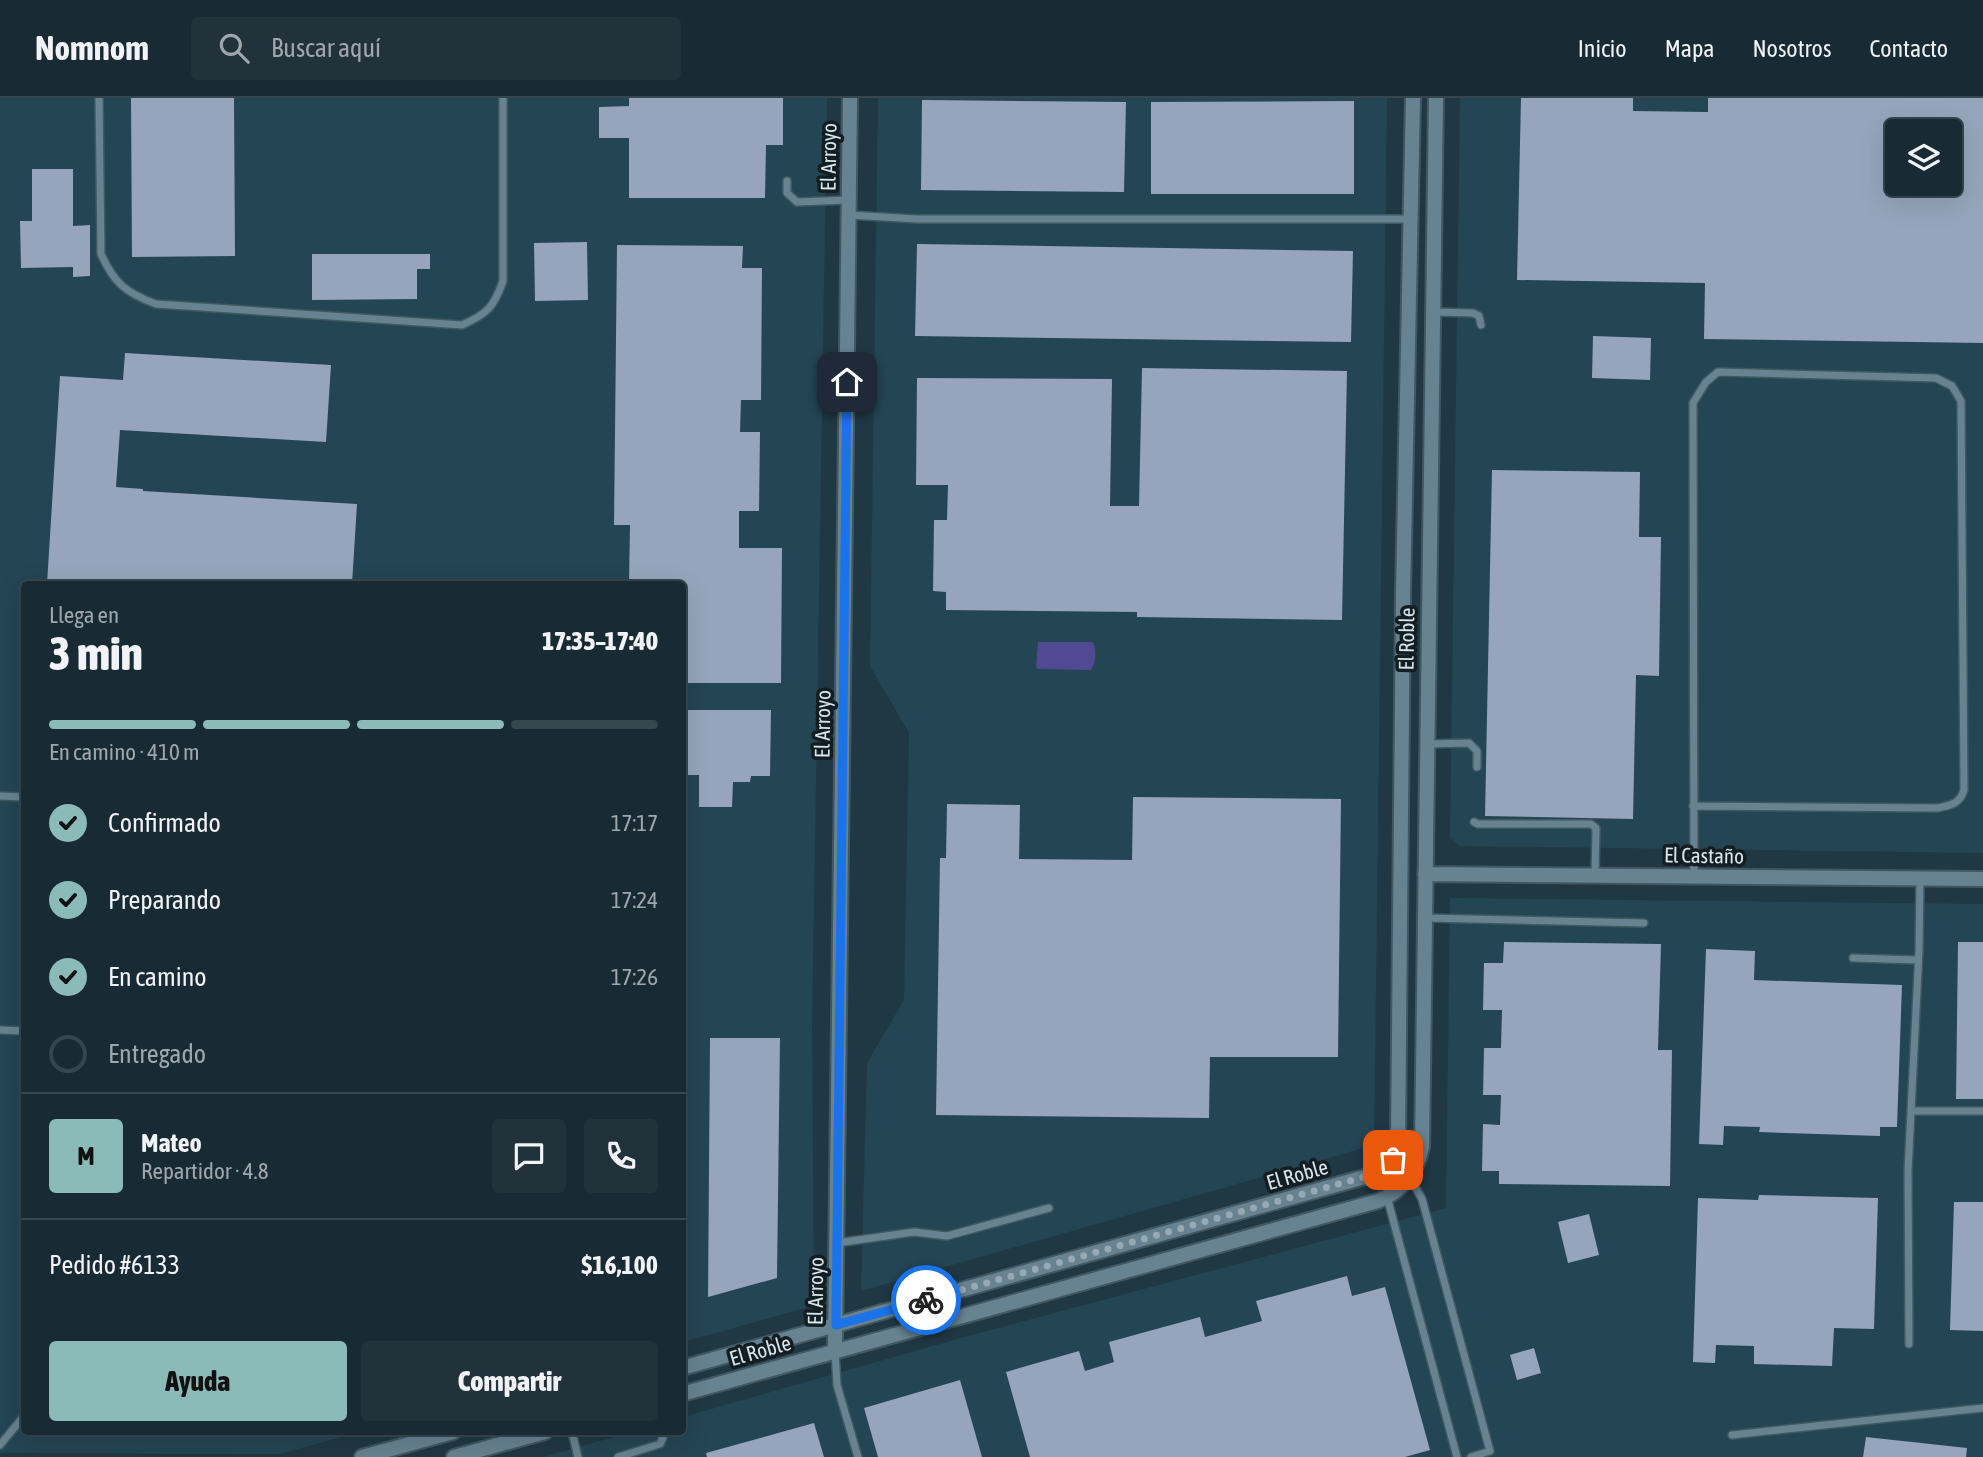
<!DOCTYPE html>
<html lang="es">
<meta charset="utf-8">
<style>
:root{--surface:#182a33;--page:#21323b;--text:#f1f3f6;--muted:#9fa7ac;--line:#36464e;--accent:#8bbbb9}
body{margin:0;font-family:"Asap Condensed",sans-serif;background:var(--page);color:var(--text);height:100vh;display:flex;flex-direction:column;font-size:26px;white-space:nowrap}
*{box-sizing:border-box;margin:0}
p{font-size:23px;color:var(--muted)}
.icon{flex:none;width:38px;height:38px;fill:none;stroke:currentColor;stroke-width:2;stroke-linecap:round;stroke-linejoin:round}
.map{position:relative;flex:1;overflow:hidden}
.panel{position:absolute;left:21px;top:483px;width:665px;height:854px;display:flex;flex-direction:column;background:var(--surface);border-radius:7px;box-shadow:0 7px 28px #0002,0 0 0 2px var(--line)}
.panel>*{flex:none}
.controls{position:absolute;left:1885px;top:21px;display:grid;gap:14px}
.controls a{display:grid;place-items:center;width:77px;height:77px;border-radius:7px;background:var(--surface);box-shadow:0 7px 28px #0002,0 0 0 2px var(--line);font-size:35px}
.pin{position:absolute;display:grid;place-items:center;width:60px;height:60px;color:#fff;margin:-30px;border-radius:14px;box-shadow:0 4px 10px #0006}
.courier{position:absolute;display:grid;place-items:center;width:70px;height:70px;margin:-35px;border:5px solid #1a73e8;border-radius:50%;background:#fff;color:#222;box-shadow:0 2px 9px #0007}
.overview em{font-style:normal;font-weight:800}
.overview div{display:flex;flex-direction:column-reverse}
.overview{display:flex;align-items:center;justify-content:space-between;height:119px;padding:0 28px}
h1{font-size:46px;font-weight:800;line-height:52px}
.bar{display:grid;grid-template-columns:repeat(4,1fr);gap:10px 7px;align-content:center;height:84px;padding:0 28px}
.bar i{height:9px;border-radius:5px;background:var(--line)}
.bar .active{background:var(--accent)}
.bar p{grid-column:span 4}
.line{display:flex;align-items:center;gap:18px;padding:0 28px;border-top:2px solid var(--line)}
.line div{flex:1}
.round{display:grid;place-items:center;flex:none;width:74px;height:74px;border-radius:7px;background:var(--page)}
ol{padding:0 28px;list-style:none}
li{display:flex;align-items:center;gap:21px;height:77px}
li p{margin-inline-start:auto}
li .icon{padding:7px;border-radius:50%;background:var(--accent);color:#111;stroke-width:4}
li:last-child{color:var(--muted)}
li i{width:38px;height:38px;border:4px solid var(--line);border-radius:50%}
.action{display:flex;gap:14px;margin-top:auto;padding:14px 28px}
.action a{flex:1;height:80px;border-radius:7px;background:var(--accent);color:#111;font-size:28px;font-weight:800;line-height:80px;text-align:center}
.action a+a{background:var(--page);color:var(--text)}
header{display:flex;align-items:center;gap:42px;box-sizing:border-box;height:98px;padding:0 35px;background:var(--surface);border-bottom:2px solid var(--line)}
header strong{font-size:33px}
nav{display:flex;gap:38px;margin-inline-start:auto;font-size:24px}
.search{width:490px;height:63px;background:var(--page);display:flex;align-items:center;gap:18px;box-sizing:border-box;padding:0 24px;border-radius:7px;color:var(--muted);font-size:26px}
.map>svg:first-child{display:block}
.built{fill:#244554;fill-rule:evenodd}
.water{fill:#514a93}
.building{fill:#96a5bb;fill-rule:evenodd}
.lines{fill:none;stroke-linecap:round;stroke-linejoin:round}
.lane-casing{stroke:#415761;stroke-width:10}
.street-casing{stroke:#415761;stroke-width:18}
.lane{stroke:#678290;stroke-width:7}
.street{stroke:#678290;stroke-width:14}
.done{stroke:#97a9b2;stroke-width:7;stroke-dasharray:0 12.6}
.route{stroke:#1a73e8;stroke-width:9}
.labels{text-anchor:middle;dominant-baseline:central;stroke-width:7;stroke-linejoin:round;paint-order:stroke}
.street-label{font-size:21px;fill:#d7e6ed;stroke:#131e23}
</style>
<header>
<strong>Nomnom</strong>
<div class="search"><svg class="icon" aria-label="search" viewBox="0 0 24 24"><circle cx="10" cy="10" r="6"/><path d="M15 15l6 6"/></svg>Buscar aquí</div>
<nav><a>Inicio</a><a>Mapa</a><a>Nosotros</a><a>Contacto</a></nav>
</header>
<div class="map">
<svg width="1983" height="1359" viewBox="0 0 1983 1359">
<rect width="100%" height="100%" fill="#203844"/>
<path class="built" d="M0,0h827l-15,927 2,270 -9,13 -122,34 -1,-758h-658v848h337l-82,22 -279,-1z
M878,0h509l-13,1047 -513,146 6,-228 37,-63 5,-267 -39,-67z
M1460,0h523v755l-523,-7 -10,-8zM1897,33h53v53h-53z
M1450,800l533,6v553h-1440l89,-25h50l1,-15 278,-79 485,-130z"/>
<path class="water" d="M1038,544h54c5,5 4,22 -1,28l-53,-1 -2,-2z"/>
<path class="building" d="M131,0h103l1,158 -103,1z
M629,0h154v47h-17l-1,53h-136v-60h-30v-31l30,-1z
M1521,0h112v13l75,1v-14h275v245l-279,-4 1,-56 -188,-3zM1897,33h53v53h-53z
M922,2l204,2 -2,90 -203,-2z
M1354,3v93h-203v-92z
M32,71h41v57l17,-1v51l-17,1v-10l-52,1 -1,-47h12z
M587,144l1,58 -53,1 -1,-58z
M917,146l436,7 -2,91 -436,-6z
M617,147l126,1 -1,22h20l-1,132h-20l-1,32h20l-1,79h-20v37h43l-1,135h-99v-99h-53l1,-59h-16z
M312,156h118v15h-13v30l-105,1z
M1593,238l58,2 -1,42 -58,-2z
M125,255l206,12 -5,77 -206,-12 -4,57 27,2v2l214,13 -5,80h-305l13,-208 63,4z
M1142,270l205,3 -5,249 -205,-3v-5l-191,-2v-18l-13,-1 1,-71h13l1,-35h-32l1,-107 195,1 -2,127h29z
M1492,372l148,2 -1,65h22l-2,139 -23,-1 -3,144 -148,-3z
M682,612h89l-1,66h-19l-1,6h-17l-1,25h-33v-32h-17z
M1133,699l208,2 -3,258h-128l-1,61 -273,-3 4,-257h6l1,-54 73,1 -1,54 113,1z
M1504,844l157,2 -3,106h14l-2,136 -171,-2v-13h-17l1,-47 17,1 1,-30h-18l1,-47h17l1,-38h-19l1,-47h19z
M1958,844h25v157h-27z
M1706,851l49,2 -1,29 148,5 -5,142h-17v9l-121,-4 1,-5 -36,-1 -1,19 -24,-1z
M710,940h70l-3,240 -69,19z
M1759,1097l119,3 -4,131 -40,-1 -2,38 -78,-2v-18l-38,-1 -1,18 -22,-1 5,-164 60,2z
M1954,1104h29v129l-33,-1z
M1589,1116l10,41 -31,8 -10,-41z
M1347,1178l5,20 33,-9 45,163 -25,7h-375l-24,-85 73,-21 6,20 29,-9 -5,-20 91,-25 5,20 57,-16 -6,-20z
M1534,1250l7,25 -24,7 -7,-25z
M960,1282l22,77h-104l-14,-49z
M814,1325l10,34h-117l-1,-4z
M1866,1339l101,11 -1,9h-103z"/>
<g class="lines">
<defs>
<path id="lane" d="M99,0l2,156c13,29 25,39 55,50l306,21c25,-11 32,-18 41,-44v-183
M787,83v12l10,9 52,-2
M849,117l68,4h494
M1434,214l39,1 6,3 2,9
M1427,646l42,-1 8,8v16
M0,698l24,1
M1693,708l245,2c12,-3 22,-4 26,-18l-3,-389 -9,-15 -16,-8 -218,-6 -12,10 -13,21 1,473
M1474,724l4,2h113l5,4 -1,47
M1426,820l218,5
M1853,860l65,2
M0,932l24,1
M1911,1013h72
M1410,1080l12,21 68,252 -19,6
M1387,1099l70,260
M837,1145l77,-11 33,4 102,-28
M1909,1246l-1,-173 11,-220 1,-72
M835,1253l2,34 21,72
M572,1334l6,25
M1732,1337l251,-27
M0,1347l24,-29
M618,1359l42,-13 3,-6 -2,-6"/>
<path id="street" d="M1425,776l558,5
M835,1252l15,-1252
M682,1270l697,-195 14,-13 5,-16 5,-549 10,-497
M682,1296l696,-193c25,-10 38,-28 44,-54l14,-1049
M362,1359l91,-25
M454,1359l91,-25"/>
</defs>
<use href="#lane" class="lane-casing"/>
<use href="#street" class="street-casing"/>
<use href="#lane" class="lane"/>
<use href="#street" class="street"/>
</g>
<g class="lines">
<path class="done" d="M926,1202l452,-127 15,-13"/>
<path class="route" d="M847,284l-11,943 90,-25"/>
</g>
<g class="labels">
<g class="street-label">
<text transform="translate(828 59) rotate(-89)">El Arroyo</text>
<text transform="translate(1406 541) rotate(-89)">El Roble</text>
<text transform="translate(822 626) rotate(-89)">El Arroyo</text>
<text transform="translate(1704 757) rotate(1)">El Castaño</text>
<text transform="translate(1297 1076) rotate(-16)">El Roble</text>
<text transform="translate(815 1193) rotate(-89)">El Arroyo</text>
<text transform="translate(760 1252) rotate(-16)">El Roble</text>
</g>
</g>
</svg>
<div class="controls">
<a><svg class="icon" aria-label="layers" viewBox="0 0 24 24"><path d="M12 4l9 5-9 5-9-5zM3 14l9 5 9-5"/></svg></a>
</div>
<div class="pin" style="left:1393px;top:1062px;background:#ea580c"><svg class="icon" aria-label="bag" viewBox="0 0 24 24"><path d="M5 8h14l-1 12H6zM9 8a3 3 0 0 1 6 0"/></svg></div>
<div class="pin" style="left:847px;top:284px;background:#1f2937"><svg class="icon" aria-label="home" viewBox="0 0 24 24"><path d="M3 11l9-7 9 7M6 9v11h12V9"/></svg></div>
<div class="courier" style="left:926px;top:1202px"><svg class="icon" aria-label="bike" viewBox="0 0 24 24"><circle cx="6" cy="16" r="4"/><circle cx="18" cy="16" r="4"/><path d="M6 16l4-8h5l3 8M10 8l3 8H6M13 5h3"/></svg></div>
<section class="panel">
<div class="overview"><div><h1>3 min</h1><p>Llega en</p></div><em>17:35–17:40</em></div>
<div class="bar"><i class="active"></i><i class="active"></i><i class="active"></i><i></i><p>En camino · 410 m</p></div>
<ol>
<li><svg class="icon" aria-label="check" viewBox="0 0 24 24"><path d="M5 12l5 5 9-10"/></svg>Confirmado<p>17:17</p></li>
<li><svg class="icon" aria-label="check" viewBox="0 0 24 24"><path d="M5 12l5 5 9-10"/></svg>Preparando<p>17:24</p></li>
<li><svg class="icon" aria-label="check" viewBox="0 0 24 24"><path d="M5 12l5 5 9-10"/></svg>En camino<p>17:26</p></li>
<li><i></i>Entregado</li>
</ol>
<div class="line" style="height:126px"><b class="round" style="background:var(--accent);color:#111">M</b><div><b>Mateo</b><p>Repartidor · 4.8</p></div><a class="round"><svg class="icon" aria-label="chat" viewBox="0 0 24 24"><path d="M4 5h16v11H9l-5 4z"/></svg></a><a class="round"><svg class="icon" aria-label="phone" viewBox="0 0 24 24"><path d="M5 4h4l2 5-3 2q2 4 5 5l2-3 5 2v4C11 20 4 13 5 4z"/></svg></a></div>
<div class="line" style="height:91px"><div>Pedido #6133</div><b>$16,100</b></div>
<div class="action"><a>Ayuda</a><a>Compartir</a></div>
</section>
</div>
